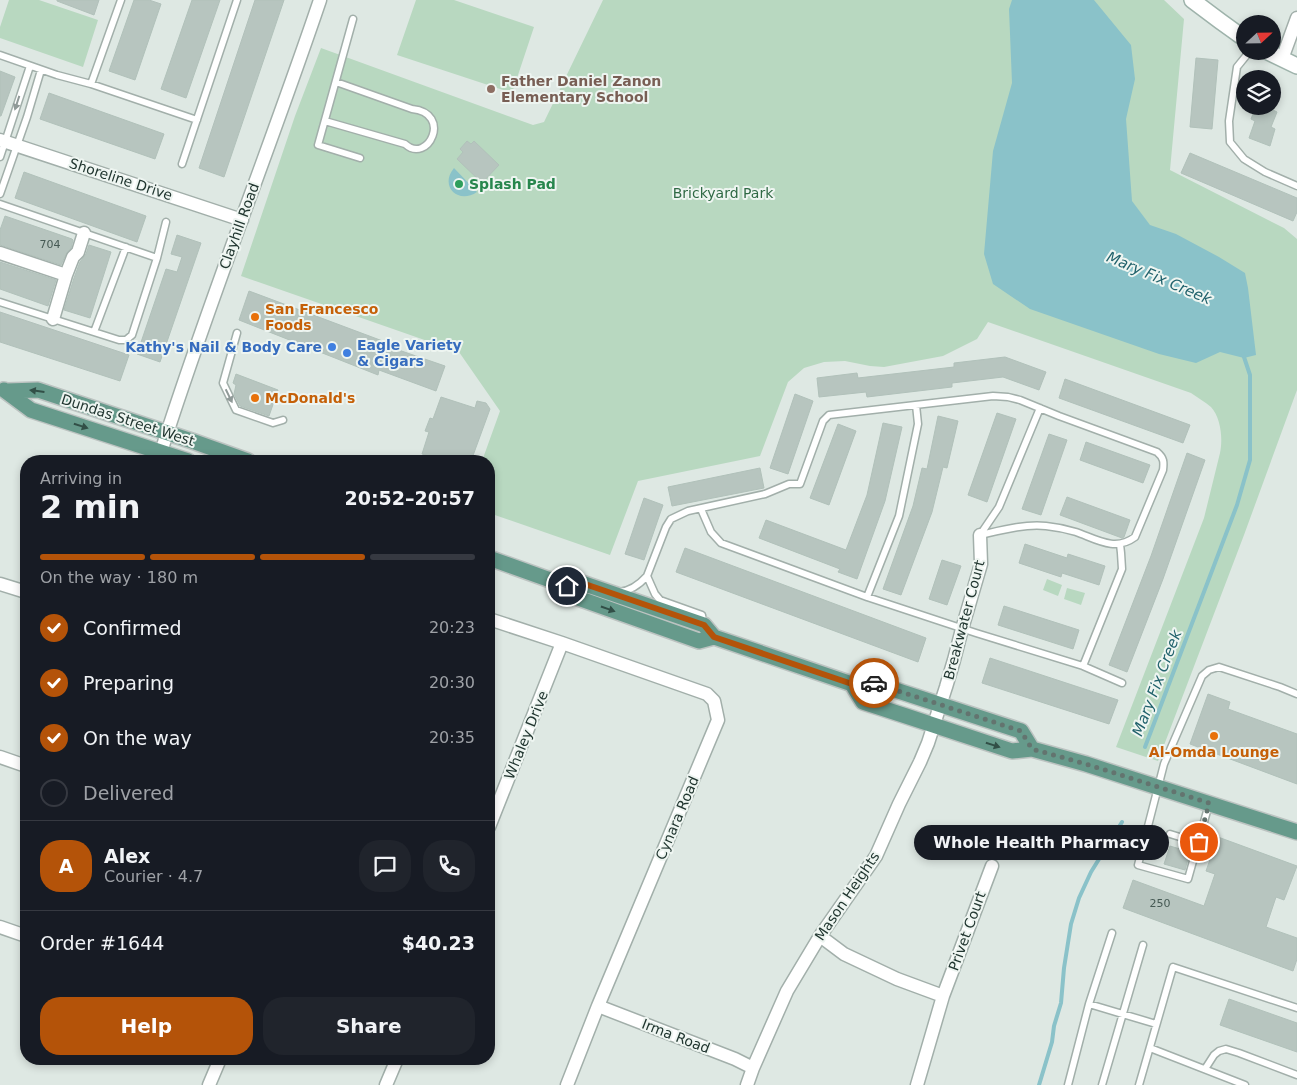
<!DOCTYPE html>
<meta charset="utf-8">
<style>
:root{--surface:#171b24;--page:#20242c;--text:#f1f3f6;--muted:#9ea1a6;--line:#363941;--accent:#b45309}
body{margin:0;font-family:"DejaVu Sans",sans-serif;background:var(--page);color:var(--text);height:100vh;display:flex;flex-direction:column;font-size:19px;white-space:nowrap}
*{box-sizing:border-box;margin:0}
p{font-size:16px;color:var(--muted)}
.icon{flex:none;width:28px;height:28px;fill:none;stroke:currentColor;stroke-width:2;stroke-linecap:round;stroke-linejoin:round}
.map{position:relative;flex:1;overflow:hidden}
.panel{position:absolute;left:20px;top:455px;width:475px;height:610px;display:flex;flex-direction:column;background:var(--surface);border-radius:20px;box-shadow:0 2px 8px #0003}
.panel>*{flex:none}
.needle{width:32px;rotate:68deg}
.buttons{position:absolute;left:1236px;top:15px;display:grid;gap:10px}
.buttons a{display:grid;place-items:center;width:45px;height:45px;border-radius:50%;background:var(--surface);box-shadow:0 2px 8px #0003;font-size:25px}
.pin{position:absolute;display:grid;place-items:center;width:42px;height:42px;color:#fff;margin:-21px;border:2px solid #fff;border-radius:50%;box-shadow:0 1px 5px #0007}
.courier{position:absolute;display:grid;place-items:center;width:50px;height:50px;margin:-25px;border:4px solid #b45309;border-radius:50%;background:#fff;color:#222;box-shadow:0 1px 6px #0007}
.bubble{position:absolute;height:35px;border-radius:18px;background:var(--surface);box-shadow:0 2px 8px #0003;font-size:16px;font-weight:600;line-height:35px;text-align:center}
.summary em{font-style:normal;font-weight:600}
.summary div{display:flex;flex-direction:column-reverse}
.summary{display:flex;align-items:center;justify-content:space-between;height:85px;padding:0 20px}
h1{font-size:32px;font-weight:600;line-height:38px}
.bar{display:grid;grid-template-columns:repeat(4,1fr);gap:8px 5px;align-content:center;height:60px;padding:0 20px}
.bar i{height:6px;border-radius:4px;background:var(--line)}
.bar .selected{background:var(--accent)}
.bar p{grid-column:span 4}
.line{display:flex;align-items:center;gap:12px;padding:0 20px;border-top:1px solid var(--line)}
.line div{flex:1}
.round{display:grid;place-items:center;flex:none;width:52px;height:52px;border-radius:20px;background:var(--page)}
ol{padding:0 20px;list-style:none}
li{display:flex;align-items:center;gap:15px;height:55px}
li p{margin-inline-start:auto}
li .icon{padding:5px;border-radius:50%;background:var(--accent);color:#fff;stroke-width:4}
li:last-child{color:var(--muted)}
li i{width:28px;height:28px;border:2px solid var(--line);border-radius:50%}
.cta{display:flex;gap:10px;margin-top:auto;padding:10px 20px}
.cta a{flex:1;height:58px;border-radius:20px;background:var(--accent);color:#fff;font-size:20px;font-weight:600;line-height:58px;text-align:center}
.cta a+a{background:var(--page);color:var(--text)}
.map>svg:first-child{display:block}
.green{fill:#b8d8c0}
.water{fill:#8ac2c9}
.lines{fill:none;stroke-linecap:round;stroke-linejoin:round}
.stream{stroke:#8ac2c9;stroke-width:4}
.building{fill:#b7c5bf;stroke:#b1c1ba}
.lane-casing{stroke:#a2afaa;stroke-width:9}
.street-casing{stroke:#a2afaa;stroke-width:15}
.secondary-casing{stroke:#9eb3ab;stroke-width:18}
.primary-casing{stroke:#bcc3c1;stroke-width:18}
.lane{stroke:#fff;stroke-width:6}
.street{stroke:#fff;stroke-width:12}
.secondary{stroke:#fff;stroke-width:15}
.primary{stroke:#669a8b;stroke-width:15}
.oneway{fill:#909a98}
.oneway2{fill:#324f47}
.done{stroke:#63746f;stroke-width:5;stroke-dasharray:0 9}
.route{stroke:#b45309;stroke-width:6}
.education-dot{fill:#8d6e63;stroke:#eef5f1;stroke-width:2}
.leisure-dot{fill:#2e9e5b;stroke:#eef5f1;stroke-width:2}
.food-dot{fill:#e8710a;stroke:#eef5f1;stroke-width:2}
.shop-dot{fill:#3f7fe0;stroke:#eef5f1;stroke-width:2}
.labels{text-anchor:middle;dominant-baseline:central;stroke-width:4;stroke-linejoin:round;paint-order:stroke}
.number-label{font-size:11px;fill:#465a54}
.education-label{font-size:14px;font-weight:bold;fill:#785e54;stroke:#eef5f1;text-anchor:start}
.street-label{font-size:14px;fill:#213630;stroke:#eef5f1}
.leisure-label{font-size:14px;font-weight:bold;fill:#27864d;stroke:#eef5f1;text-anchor:start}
.park-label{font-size:14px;fill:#2f6944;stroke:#eef5f1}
.food-label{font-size:14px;font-weight:bold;fill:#c56008;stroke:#eef5f1;text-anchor:start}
.shop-label{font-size:14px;font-weight:bold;fill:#366cbe;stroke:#eef5f1;text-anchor:start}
.water-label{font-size:15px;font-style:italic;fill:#21626c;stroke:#eef5f1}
</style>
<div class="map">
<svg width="1297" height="1085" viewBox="0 0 1297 1085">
<rect width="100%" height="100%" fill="#dee8e3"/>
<path class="green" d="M9,0h30l59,20 -15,47 -83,-29v-11z
M416,0h38l80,27 -22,66 -115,-38z
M603,0h561l20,19 -14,151 114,58 13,11v151l-53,145 -86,226 -42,-14 88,-229 16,-65c3,-14 1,-35 -9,-46 -6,-5 -14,-10 -20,-14l-203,-71 -11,17 -34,17 -59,11 -14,-1 -25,-5 -21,1 -20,6 -16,14 -28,74 -122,25 -28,74 -121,-42v-52h-7l18,-50 -41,-59 -218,-76 54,-160 26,-68 212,77 11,-3z
M1047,579l15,6 -4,11 -15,-6z
M1067,588l18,5 -4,12 -17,-6z"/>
<path class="water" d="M1012,0h82l37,45 4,34 -9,40 6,82 18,24 26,9 43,23 26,16 3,15 8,67 -12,3 -24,-6 -24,11 -37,-9 -129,-45 -37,-25 -9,-30 9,-103 19,-68 -3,-74z
M454,168l23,24c-19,13 -38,-6 -23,-24z"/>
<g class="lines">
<path class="stream" d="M1145,747l92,-242 13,-45v-85l-7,-21
M1039,1085l13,-43 2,-16 7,-23 3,-35 7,-44 8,-26 12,-26 31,-50"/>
</g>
<path class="building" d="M57,0h42l-5,15 -37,-14z
M134,0h15l12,4 -26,76 -26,-9z
M192,0h28l-34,98 -25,-9z
M255,0h29l-60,177 -25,-9z
M1196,58l22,2 -6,69 -22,-2z
M0,71l15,6 -14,39h-1z
M49,93l115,41 -9,25 -115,-40z
M1256,106h19l-2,4 4,2 -6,15 4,2 -5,17 -21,-8 6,-17 -4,-2z
M467,141l4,3 3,-3 25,24 -17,18 -25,-24 6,-7 -3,-3z
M1190,153l107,45v14l-4,9 -112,-48z
M24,172l122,44 -9,26 -122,-44z
M5,216l67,23 1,1 -2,8 -5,6 -5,11 -61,-20v-15z
M177,235l24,8 -41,119 -23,-8 29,-85 11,3 5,-15 -11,-3z
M89,245l22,7 -21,66 -26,-8 10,-32 6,-16 6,-8z
M0,262l56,18 -8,26 -48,-17z
M249,291l139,52 -1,3 58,20 -9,25 -57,-21 -1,5 -139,-55z
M0,312l129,43 -9,26 -120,-39z
M1005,357l41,15 -7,18 -36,-13 -51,6v4l-85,10 -1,-5 -47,5 -2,-19 40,-5 1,5 96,-11v-4z
M236,374l42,16 -9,26 -29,-10 -6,-12 2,-9 -3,-2z
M1065,379l125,46 -7,18 -124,-45z
M795,394l18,7 -25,73 -18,-6z
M441,397l34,11 2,-7 9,2 4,6 -19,52h-24l-25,-7 7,-22 -4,-1 5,-13 3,1z
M997,413l19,6 -29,83 -19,-7z
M938,416l20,5 -11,47 -4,-1 -11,45 -31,83 -18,-6 30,-83 9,-38 5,1z
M883,423l19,4 -17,74 -28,78 -19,-7 2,-3 -81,-31 7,-18 80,30 21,-55z
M838,424l18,7 -27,74 -19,-7z
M1049,434l18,6 -26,75 -19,-6z
M1086,442l64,23 -7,18 -63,-23z
M1187,453l18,7 -42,119 -36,93 -18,-7 42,-109z
M760,468l4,20 -92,18 -4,-19z
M1067,497l63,23 -6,17 -2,1 -62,-23z
M644,498l19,7 -19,55 -19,-6z
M1025,544l42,14 1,-4 37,12 -6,19 -37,-12 -1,4 -42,-14z
M685,548l241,90 -8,24 -242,-90z
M942,560l19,6 -14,39 -18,-6z
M1004,606l75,24 -6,19 -75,-24z
M990,658l128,42 -9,24 -127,-41z
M1208,694l22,8 -2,7 69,25v50l-107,-40z
M1218,837l79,29 -13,34 -8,-3 -10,30 31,11v21l-4,12 -170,-63 10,-28 71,26 11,-32 -9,-3z
M1170,846l20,6 -5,18 -21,-6z
M1229,999l68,24v29l-77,-27z"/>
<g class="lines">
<defs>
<path id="lane" d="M353,19l-35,126 42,13
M1250,51l-13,16 -8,54 1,21 14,17 21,13 32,14
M0,55l57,20 34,9 106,36
M91,84l30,-84
M325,121l80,23c23,21 48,-31 7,-35l-76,-27
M0,157l30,-91
M182,164l55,-164
M0,194l27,-77 14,-47
M0,204l157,54
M0,302l119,38h7l6,-5 25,-77 9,-36
M94,332l32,-85
M237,333l-14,50 13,27 37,13 10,-3
M701,509l10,23 10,11 146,54 109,36 107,33 39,17
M980,535l19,-28 41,-99
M647,576l8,18 5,6 42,15 1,8
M619,592c12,-1 20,-7 28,-16l19,-49 5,-8 17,-8 77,-17 24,-10h11l23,-63 6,-6 164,-19 15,1 12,3 39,16 98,36c7,6 7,10 6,18l-28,67c-20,15 -39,2 -59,-5 -10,-3 -20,-5 -30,-6 -23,-2 -44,4 -66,9
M867,597l32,-81 19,-92 -2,-19
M1083,666l39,-97 -1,-16 -1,-9
M1209,804l-21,75 -50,-14 26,-101 38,-88 7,-6 10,-3 61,20 17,7
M1170,834l29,9
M1089,1004l67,20
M1150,1048l95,37
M1205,1069l9,-14 5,-4 7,-2 13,4 58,22
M1068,1085l21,-81 23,-71
M1102,1085l41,-140
M1139,1085l34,-118 124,41"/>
<path id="street" d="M1282,59l15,-41
M0,140l242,80
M0,253l66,22
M53,319l13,-44 7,-18 5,-5 6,-19
M161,452c48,-152 108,-301 159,-452
M0,584l26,8
M489,619l73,24 145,51 7,7 4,19 -120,286 -31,79
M0,757l26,9
M489,827l73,-184
M0,927l26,9
M820,936l24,18 53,25 46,17
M598,1006l137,53 18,9
M209,1085l11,-26
M386,1085l11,-26
M747,1085l6,-17 34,-77 33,-55 56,-80 23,-52 21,-42 8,-19 18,-56 8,-27 8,-31 19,-65 -1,-29
M917,1085l26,-89 49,-130"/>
<path id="secondary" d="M1192,0l28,21 25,18
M1266,51l31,15"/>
<path id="primary" d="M4,390l27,20 157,51
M7,391l31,-1 154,51 56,20
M489,558l78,28 11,12 121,43 15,-4
M567,586l15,-3 122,42 10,12 138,47 16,-3 153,50 11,18
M852,684l11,18 43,14 106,35 20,-2 54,15 211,68"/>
</defs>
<use href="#lane" class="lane-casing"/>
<use href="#street" class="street-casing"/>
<use href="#secondary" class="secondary-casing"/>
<use href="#primary" class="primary-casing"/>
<use href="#lane" class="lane"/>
<use href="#street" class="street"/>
<use href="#secondary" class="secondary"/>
<use href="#primary" class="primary"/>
</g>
<defs><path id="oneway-solid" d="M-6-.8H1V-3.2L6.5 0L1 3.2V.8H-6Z" transform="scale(1.25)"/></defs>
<g class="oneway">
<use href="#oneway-solid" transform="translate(17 103) rotate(108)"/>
<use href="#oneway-solid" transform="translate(229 396) rotate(64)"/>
</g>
<g class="oneway2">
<use href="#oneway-solid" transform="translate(37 391) rotate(-173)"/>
<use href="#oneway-solid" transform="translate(81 426) rotate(18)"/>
<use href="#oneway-solid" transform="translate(608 609) rotate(19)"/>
<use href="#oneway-solid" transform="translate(993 745) rotate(18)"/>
</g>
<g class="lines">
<path class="done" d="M874,683l147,48 11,18 54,15 123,39 -10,39"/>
<path class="route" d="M567,586l15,-3 122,42 10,12 138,47 16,-3 6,2"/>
</g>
<circle class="education-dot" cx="491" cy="89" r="5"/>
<circle class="leisure-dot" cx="459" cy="184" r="5"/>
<g class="food-dot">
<circle cx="255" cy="317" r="5"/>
<circle cx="255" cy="398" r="5"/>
<circle cx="1214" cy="736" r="5"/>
</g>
<g class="shop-dot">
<circle cx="332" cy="347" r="5"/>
<circle cx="347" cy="353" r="5"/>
</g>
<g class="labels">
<g class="number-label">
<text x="50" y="244">704</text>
<text x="1160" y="903">250</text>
</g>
<g class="education-label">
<text x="501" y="81">Father Daniel Zanon<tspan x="501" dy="16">Elementary School</tspan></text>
</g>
<g class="street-label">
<text transform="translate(121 179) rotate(18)">Shoreline Drive</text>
<text transform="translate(239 226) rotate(-70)">Clayhill Road</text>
<text transform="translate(128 420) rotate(18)">Dundas Street West</text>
<text transform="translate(964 620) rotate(-75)">Breakwater Court</text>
<text transform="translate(526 735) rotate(-68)">Whaley Drive</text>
<text transform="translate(677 818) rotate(-67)">Cynara Road</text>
<text transform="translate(847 896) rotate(-56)">Mason Heights</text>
<text transform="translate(967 931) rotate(-70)">Privet Court</text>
<text transform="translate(676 1036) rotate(21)">Irma Road</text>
</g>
<g class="leisure-label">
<text x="469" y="184">Splash Pad</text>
</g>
<g class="park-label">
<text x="723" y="193">Brickyard Park</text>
</g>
<g class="food-label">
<text x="265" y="309">San Francesco<tspan x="265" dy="16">Foods</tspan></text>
<text x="265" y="398">McDonald's</text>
<text x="1214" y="752" text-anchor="middle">Al-Omda Lounge</text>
</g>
<g class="shop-label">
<text x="357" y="345">Eagle Variety<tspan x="357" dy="16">&amp; Cigars</tspan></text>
<text x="322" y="347" text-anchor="end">Kathy's Nail &amp; Body Care</text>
</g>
<g class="water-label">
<text transform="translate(1159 278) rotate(23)">Mary Fix Creek</text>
<text transform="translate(1157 683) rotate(-69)">Mary Fix Creek</text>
</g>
</g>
</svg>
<div class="buttons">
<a><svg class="needle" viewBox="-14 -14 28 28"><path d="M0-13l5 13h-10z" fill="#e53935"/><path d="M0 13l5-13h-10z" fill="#9ea1a6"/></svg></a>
<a><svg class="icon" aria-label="layers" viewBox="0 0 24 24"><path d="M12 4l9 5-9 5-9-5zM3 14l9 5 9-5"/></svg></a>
</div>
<div class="pin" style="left:1199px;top:842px;background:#ea580c"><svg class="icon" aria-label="bag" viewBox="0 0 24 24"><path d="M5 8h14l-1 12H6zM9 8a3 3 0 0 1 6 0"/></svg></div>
<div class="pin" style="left:567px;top:586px;background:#1f2937"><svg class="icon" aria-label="home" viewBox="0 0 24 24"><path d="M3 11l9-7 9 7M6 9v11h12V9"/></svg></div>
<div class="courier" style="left:874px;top:683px"><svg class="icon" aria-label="car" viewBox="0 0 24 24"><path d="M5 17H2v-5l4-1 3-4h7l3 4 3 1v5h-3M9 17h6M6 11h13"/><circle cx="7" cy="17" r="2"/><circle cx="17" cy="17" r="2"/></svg></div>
<div class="bubble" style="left:914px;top:825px;width:255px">Whole Health Pharmacy</div>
<section class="panel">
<div class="summary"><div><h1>2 min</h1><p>Arriving in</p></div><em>20:52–20:57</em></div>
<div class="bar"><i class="selected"></i><i class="selected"></i><i class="selected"></i><i></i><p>On the way · 180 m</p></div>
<ol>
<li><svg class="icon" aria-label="check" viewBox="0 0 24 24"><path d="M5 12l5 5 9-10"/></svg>Confirmed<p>20:23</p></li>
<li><svg class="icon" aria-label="check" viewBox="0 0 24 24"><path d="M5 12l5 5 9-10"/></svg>Preparing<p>20:30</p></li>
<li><svg class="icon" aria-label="check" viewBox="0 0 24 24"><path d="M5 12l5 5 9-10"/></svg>On the way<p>20:35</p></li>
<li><i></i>Delivered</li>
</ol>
<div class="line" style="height:90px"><b class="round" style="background:var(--accent);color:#fff">A</b><div><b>Alex</b><p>Courier · 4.7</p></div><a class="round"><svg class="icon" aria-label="chat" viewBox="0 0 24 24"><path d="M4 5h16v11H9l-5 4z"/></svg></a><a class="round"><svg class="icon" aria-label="phone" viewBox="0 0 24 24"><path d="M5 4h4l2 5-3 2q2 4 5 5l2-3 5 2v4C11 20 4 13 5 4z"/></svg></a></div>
<div class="line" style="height:65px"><div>Order #1644</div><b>$40.23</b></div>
<div class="cta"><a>Help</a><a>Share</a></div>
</section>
</div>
